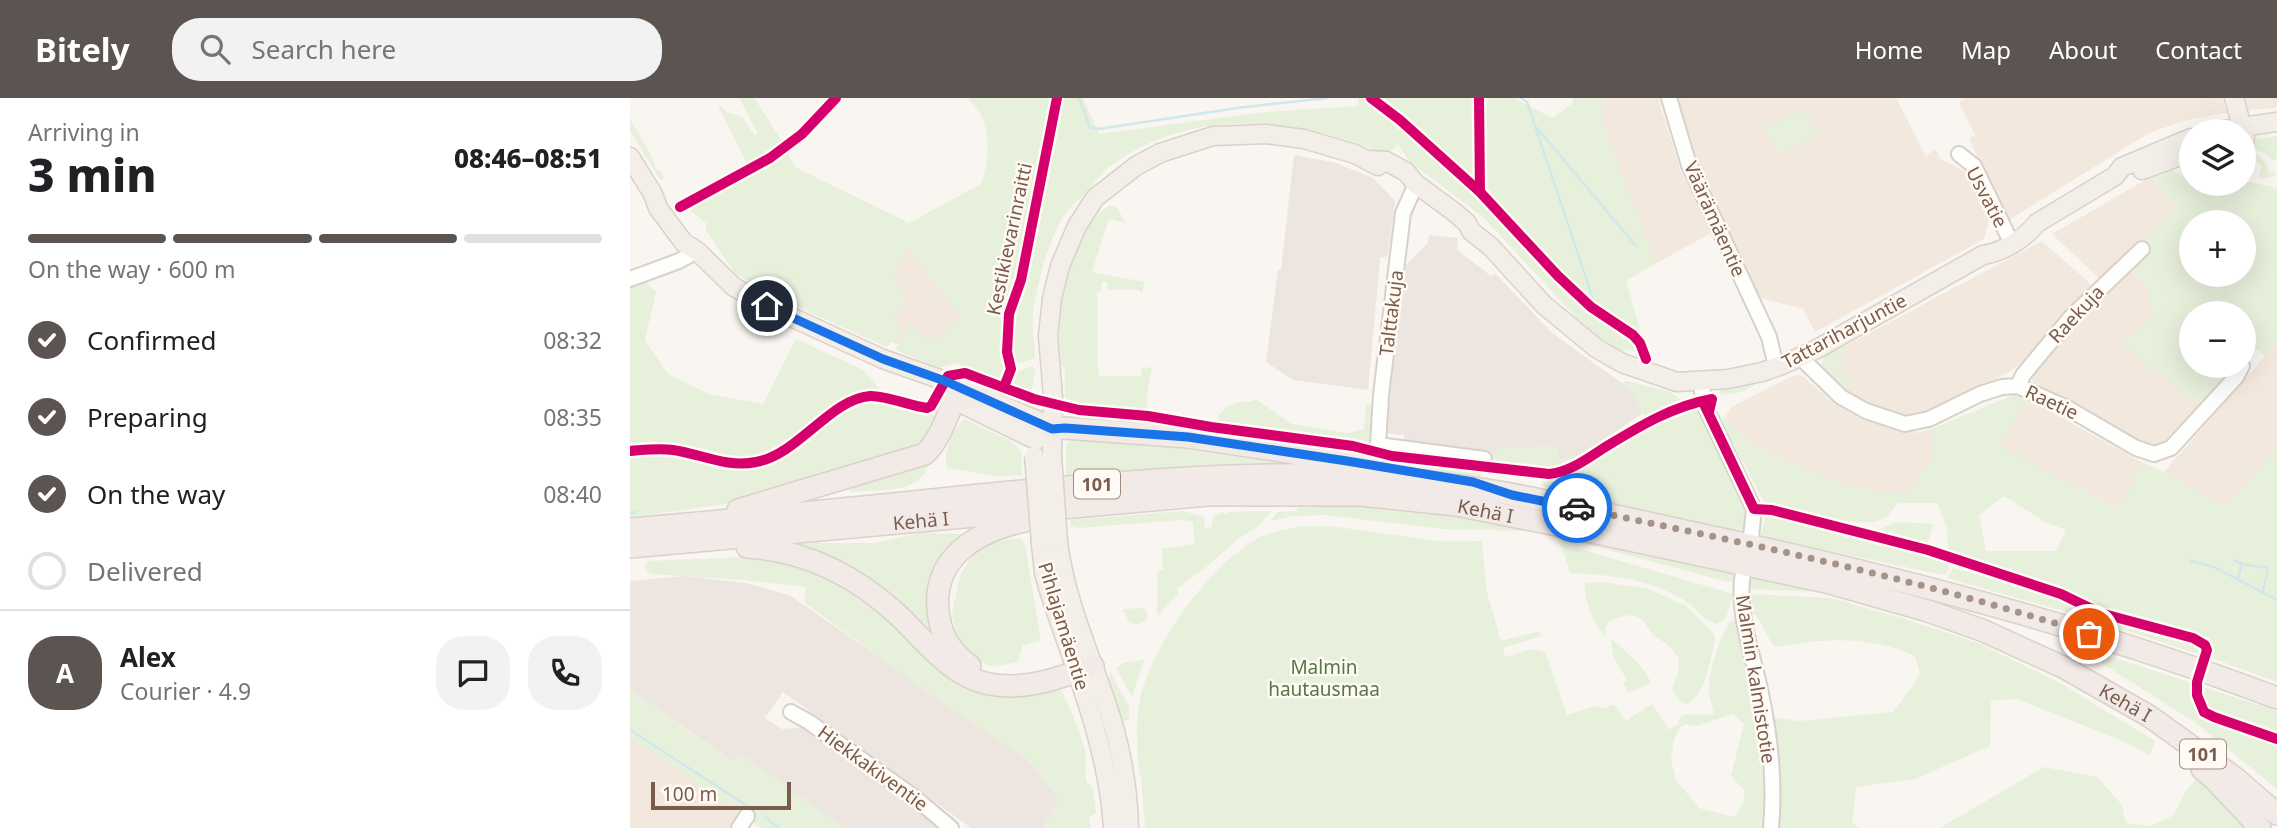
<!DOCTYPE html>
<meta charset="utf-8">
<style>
:root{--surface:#fff;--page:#f2f2f2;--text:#202124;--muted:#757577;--line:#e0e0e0;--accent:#5c5450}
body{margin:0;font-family:"Noto Sans",sans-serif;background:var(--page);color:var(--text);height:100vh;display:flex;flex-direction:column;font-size:26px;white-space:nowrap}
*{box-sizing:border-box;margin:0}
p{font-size:23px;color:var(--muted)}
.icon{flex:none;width:38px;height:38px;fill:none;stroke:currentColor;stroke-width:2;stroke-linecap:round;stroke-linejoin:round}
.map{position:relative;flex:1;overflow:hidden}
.side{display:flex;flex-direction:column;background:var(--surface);width:630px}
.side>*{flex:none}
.buttons{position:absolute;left:1549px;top:21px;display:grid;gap:14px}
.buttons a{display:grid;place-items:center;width:77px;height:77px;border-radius:50%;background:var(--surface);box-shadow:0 7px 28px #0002;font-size:35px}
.scale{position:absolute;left:21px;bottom:18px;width:140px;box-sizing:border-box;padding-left:7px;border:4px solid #7a5c4d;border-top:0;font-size:19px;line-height:24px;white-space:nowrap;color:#7a5c4d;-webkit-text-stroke:5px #fffaf3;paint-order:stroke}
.pin{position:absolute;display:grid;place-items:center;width:60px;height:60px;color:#fff;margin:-30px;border:4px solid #fff;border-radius:50%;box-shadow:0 2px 7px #0007}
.courier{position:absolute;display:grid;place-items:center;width:70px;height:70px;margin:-35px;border:5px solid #1a73e8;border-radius:50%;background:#fff;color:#222;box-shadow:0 2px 9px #0007}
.summary em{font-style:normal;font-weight:800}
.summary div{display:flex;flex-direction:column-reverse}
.summary{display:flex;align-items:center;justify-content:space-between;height:119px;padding:0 28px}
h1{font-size:46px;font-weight:800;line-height:52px}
.bar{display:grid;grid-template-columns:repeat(4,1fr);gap:10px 7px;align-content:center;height:84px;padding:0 28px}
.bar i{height:9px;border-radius:5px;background:var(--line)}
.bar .current{background:var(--accent)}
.bar p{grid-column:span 4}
.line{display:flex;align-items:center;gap:18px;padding:0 28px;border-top:2px solid var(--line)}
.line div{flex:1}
.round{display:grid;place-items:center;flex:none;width:74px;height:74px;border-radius:28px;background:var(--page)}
ol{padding:0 28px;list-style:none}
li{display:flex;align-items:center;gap:21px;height:77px}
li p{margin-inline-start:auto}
li .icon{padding:7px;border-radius:50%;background:var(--accent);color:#fff;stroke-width:4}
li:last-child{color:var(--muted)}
li i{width:38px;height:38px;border:4px solid var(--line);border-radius:50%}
header{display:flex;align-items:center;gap:42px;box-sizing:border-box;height:98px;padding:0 35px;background:var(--accent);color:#fff}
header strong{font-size:33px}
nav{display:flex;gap:38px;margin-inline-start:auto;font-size:24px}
.search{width:490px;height:63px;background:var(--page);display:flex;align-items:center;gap:18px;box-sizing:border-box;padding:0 24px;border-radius:28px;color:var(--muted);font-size:26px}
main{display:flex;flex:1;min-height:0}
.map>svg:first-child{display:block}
.residential{fill:#f2e8de}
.industrial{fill:#ede5e0}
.green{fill:#e7f0db;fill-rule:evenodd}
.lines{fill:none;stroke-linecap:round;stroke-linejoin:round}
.stream{stroke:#d0e8ea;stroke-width:2.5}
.minor-casing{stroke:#d7d1cb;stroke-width:18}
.major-casing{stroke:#dad1cc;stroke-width:21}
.highway-casing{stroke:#dad1cc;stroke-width:24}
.minor{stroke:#fefefd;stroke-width:14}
.major{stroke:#f3eee8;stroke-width:18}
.highway{stroke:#f2eae7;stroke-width:21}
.major-bridge-casing{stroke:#dad1cc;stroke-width:21;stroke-linecap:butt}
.major-bridge{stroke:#f3eee8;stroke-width:18}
.cycleway-casing{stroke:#fffaf3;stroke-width:15}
.cycleway{stroke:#d6006c;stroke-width:10}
.done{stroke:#a69286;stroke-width:7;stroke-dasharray:0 12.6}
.route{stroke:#1a73e8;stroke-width:9}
.labels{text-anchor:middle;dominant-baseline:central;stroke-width:5;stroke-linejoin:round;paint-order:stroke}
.shield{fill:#fffaf3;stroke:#a28b7f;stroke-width:2}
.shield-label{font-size:18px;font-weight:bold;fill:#7a5c4d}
.street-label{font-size:19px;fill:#7a5c4d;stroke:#fffaf3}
.park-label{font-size:19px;fill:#537a41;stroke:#fffaf3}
</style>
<header>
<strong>Bitely</strong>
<div class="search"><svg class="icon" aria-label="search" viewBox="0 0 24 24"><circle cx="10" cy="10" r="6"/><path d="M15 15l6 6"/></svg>Search here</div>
<nav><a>Home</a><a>Map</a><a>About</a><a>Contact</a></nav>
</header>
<main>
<section class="side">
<div class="summary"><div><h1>3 min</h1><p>Arriving in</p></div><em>08:46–08:51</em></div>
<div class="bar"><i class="current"></i><i class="current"></i><i class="current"></i><i></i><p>On the way · 600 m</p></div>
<ol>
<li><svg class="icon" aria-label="check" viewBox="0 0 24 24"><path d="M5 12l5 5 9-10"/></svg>Confirmed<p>08:32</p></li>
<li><svg class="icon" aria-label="check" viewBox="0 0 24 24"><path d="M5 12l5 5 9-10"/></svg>Preparing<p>08:35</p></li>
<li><svg class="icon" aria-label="check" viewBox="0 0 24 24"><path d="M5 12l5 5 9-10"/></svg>On the way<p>08:40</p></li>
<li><i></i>Delivered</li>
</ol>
<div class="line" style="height:126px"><b class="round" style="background:var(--accent);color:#fff">A</b><div><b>Alex</b><p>Courier · 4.9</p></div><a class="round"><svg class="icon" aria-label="chat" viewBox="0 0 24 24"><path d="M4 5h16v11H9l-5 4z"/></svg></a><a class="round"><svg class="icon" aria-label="phone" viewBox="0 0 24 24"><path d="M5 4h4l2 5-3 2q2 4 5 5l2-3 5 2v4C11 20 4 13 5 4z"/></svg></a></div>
</section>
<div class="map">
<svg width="1647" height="730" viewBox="0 0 1647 730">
<rect width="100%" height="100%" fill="#f9f5f0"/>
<path class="residential" d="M971,0h57l22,71 31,64 -56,31 -53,-145z
M1048,0h218l30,58 10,-7 4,10 30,15 19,46 -5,19 -169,93 -12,-23 -43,-11 -66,-144z
M1336,0h256l5,15 -41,7 -37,13 -143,89 -37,-84 6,-3 -16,-33z
M1613,0h34v10l-31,2z
M1520,79l28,30 -76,74 -50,-47z
M1412,143l52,46 -26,25h-5l-39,50 -22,14 -92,43 -56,-18 -14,-11 -1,-27 10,-19z
M277,150l53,68 -23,46 -70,-31z
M1498,169l18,18 9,32 -34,26 81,64 -33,38 -22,1 -113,-60 -3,-12 50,-59z
M1647,244v106l-52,60 -61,-36z
M1168,277l5,1 31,28 27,15 57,14 16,-5 -2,29 -24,38 -58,-8 -51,-20 -50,-25 -24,-25 8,-11 57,-29z
M1396,300l117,65 -25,47 -118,-64z
M0,640l113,77 -8,13h-105z"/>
<path class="industrial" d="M664,57l42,8 37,15 22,23 -7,55 -8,2 -12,132 -75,-10 -27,-18 12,-92h3z
M799,137l29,3 -1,12 34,26 4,-3 57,60 78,56 13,24 -63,43 -21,4 -1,-13 -61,2v6l-93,-13v-7l-19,-2 21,-168 22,-22z
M54,478l62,7 45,13 238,165 31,39 -18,28h-71l-188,-136 -18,26 17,11 24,-2 99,71 32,30h-93l-105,-75 -6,9 -103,-73v-108z"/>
<path class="green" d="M109,0h15l28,43 13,26 114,56 72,-39c8,-21 9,-47 1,-68 -3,-7 -10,-13 -15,-18h116l16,36 166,-22 94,-6 -1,-8h156l38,20 20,-14 1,-6h28l1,21 53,145 -29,17 15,52 -6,-1 -20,-11 20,19 7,14 -17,-5 -1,4 -37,-24 -104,-112 -73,-55 -12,-18 -11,11c-88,-38 -192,-49 -274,9 -9,6 -15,15 -22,23 -9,9 -18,18 -26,27 -16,22 -29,74 -32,101 -1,14 1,29 2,43l-26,9 -2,7 -8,5 -20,-5 -23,-11 -17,5 -43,-18 3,-9 11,-13 27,13 23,-25 -53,-68 -13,27 13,25 -12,12 5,19 -13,16 -123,-55 -29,-19 -29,-42v-8l-24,-19 65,-40 -30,-60 10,8 15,5 13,19 3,-3z
M1174,11l13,27 -40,19 -13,-28z
M0,21l20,34 7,17 3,1 4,6 -3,4 -31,-50z
M1647,38v23l-5,1 -7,-7 -21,-6v-6z
M1618,53c13,3 17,9 21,21l7,1v2l-14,4 -3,-3 3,-9 -9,-9 -6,5 2,8 -5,2v-21z
M1538,70l23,14v2l18,8 5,-3v-5l36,-2 27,6v154l-12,14 -14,-11 -7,1v-33h-53v53h36l-6,22 -19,19 -82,-64 35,-26 -9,-32 -18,-18 13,-24 37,-36 -28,-30zM1561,124h53v53h-53z
M480,107l7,3 9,15 -17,-4 -17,53 53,10 -3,11 -4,-3h-30l-1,-8h-5v8l-3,1 -2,3 1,80 3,2h38l3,-2v-7l10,1 -5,25v15l-2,3 -42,-3 -35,-8 -3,-3v-30l-4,-1c0,-20 -5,-40 -3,-60 3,-31 24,-84 52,-101z
M14,182l12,12 -11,48 23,34 41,20 54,10 33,-65 67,31 16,18 -1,12 45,11 14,6 -10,19 -12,11 -159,53 -126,17v-235z
M1219,246l-10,19 10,22 -9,5 -22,-21 8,-15z
M402,268l4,4 -4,19 -8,1 -14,-5 3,-11z
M1136,281c-14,7 -32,20 -47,14l3,-5z
M996,283l45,11 12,10 -37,17 -16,-29 -8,-6z
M1384,297l12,3 -25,48 116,64 26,-47 21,9 61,36 52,-60v234l-65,-24 -1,-14 -6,-7 -88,-25 -18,-6 -33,-17 -118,-37 -1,-24 -10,-25h-39c-5,5 -9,13 -15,16 -28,11 -91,-7 -119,-17l-42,-80 3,-5 24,25 50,25 51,20 58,8 24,-38 2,-29zM1374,398l41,26 21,8 -10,21h-70l-7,-36z
M625,301l37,25 56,9 16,-4 2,-24 6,-2 3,1 -3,41 -150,-21 -3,-2 -1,-5c7,-11 19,-17 33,-15z
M1062,308l11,9 11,27 25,40 10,23 -3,31 -205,-50 4,-9c34,-1 63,-30 92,-47 17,-9 37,-16 55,-24z
M334,321l49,23 8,9 1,24 -25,1 -49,-8c-7,-12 6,-40 16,-49z
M583,334l135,16 42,10 90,11 1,8 -274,-42z
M439,341l96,3 157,24 -215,6 -41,3v-27z
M929,349v13l21,-4 -19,12 -9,2 -65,-7v-9l9,1 1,-7z
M298,367c-7,30 -52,24 -77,27v-7z
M717,408c133,4 262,36 391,64l-2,10 -8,2 -191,-51 -95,-2 -117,-14 -31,1 -24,5 8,-9 19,-1v-3z
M553,413l21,6 1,11 6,-1 2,-10 9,-5 6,3v-3l43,-1 -12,15 -21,13 -34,30 -28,20 3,4 -22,23 1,-46h5l-1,-21 33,-5 -2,-22 -11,-2 -104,8 -8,-2v-6z
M1141,415l137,33 41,15 -1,11 -5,3 -128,-27 -55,-8 6,-25z
M1266,424l37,2 -5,18 -51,-12z
M674,428h26l115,16 37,-1 5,52 14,48 38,-10 2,5 -38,12 2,9 27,-8 13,3 22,63 29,-9 7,3 11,-5 12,17 26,-17 17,26 10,-7 -1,-3 7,-6 29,1c-1,-8 -4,-15 -5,-23 -1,-17 11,-57 21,-71l5,-1 3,3 21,92 7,113h-621l-4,-52 -2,-1c-1,-23 -4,-48 0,-70 9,-55 70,-140 119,-167 14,-7 31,-9 46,-12zM1103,616l11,10 -13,52 13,14v12l-10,15 -35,-9 -23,-28 -5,-21 3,-20 6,-12 5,-3 12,2z
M290,435l42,1 -13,14 -10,93 -158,-101 35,-3 4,6h53z
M390,440l5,7 16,96 -18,4 -5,17 -27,5 -24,-15 -11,-20 -4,-19 8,-37 14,-23 22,-12z
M926,444l177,52 -7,24 -9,6c-14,-4 -23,-18 -35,-25 -36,-21 -72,-24 -112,-26l-8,-26z
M115,459l72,13 30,13 93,82 122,26 12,27 11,31 1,32 7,8 3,23 -7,6 2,10h-49l18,-28 -31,-39 -94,-63 -131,-96 2,-15 -61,-7 -95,-6 -6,-8 6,-5z
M1323,470l117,32 33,17 92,24 8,6 1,9 -109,-36 -148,-42z
M1121,475l67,18 2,1 -69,-3 -2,-3z
M970,484l46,6 40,18 28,28 1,7c-5,19 -9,54 -29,64l-8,-7 -6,-9c4,-11 10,-22 5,-33 -4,-10 -17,-15 -25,-23 -5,-5 -7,-13 -14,-16 -9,-4 -19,0 -28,3l-5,9 1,7c-13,-10 -22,-37 -21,-53z
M1118,496l83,4 74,21 75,25 82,40 93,57 -5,14 -32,-16 -101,-40 -26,1 -1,46 -75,33 -59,8 -4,36 8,5h-85l-5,-111 29,4 94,-9 22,-29 5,-10 -5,-17c-48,-22 -91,-17 -141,-9l-18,-32h-9z
M514,510l3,4 -1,9 -11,4 -6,-4 -7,-12z
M981,541c14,12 34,27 40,44l-23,10 -4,-9 3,-4 -14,-24z
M1469,555l178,58v78l-81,-66 -104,-66z
M514,562l-12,37 -16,-29 8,-5z
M480,573l19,36v12l-6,3 -16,-34z
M0,591l102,73 8,-9 104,75h-83l-131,-90z
M1414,669l53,10 25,28 4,18 25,3 23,-11 10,-21 14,-18 46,52h-304z"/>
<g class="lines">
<path class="stream" d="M449,0l11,29 9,2 138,-21 90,-10
M891,0l6,4 66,197
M907,30l99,118
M0,415l6,-1
M1604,462l8,4
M1561,463l23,6 63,33
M1608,481l4,-15 26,4 -5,24
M0,632l122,79
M135,719l14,11"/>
<defs>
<path id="minor" d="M1039,0l20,67 80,172 5,21 8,7
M1329,56l15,12 38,78
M786,86l-13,29 -22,182 -3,50 106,14
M0,181l49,-18 18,-10
M1170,259l41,40 25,14 39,13 24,-5 51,-25 22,-7 16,-1 51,23 67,39 18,6 17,-6 65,-71 6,-11
M1076,283l-4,10 2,13 50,105 -3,28
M1388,288l5,-11 48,-58 71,-68
M1113,474c-7,41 10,81 18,122 9,42 14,90 10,134
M161,614l18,10 105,75 37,31
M109,730l8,-12"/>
<path id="major" d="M1604,0l11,40
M1585,33l62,-9
M0,59l23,37 5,14 26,35 13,8 37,36 33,19 116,53 62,22 94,40 13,8
M740,62l16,1 20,11 10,12 37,27 14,12 4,8 20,16 53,58 52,43 26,15 55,19 51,-3 34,-7 20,-7 35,-16 166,-94c20,-3 41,-16 54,-32l78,-47 7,-9 69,-29
M1512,72l49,-18
M320,300l86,42
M422,358l1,-59 -5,-61 4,-38 8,-32 17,-40 18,-28 41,-32 24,-13 53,-17 53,-2 38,5 51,15 23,12
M428,444c7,56 30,107 48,160 14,40 22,83 23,126
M411,446l3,29 6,21c26,78 58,152 63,234"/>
<g id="highway">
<path d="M422,331l13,-1 123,9 185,28"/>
<path d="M108,412l187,-56c15,-15 21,-35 29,-54l9,-3h18"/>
<path d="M0,431c120,-10 241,-23 361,-35 123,-12 246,-23 370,-18 110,5 218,32 324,55 201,43 400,94 592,167"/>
<path id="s1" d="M0,449l578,-52h152l96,10 136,27 234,50 102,29 56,20 81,37 84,48 85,61 43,37"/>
<path d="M117,449c57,3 107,28 149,66 28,26 53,63 93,71 37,7 70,-6 104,-18"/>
<path d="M340,568c-17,-12 -28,-28 -31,-49 -10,-58 37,-86 86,-96"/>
<path d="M1572,671l13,11 45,48"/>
</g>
</defs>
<use href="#minor" class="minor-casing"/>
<use href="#major" class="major-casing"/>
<use href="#highway" class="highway-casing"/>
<use href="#minor" class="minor"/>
<use href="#major" class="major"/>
<use href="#highway" class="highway"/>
<defs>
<path id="major-bridge" d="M404,358l7,88
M422,358l6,86"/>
</defs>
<use href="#major-bridge" class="major-bridge-casing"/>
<use href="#major-bridge" class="major-bridge"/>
<defs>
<path id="cycleway" d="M741,0l29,22 80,72 78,84 33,31 42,28 7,8 6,16
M849,0l1,94
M50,109l90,-49 32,-24 34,-36
M374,289l7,-18 -4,-17 2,-38 12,-34 36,-182
M1074,306l50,105 18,1 156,40 133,44 39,19 93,25 12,7 2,5 -10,32v13l7,17 10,5 63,22
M0,353c14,-1 29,-3 43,-1 28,4 54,18 83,12 42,-7 74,-63 114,-66 14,-1 41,10 57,12l4,-2 17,-30 17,-3 69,26 45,11 69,6 63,11 142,19 39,10 157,18c22,-2 40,-17 58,-28 33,-20 66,-40 105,-47l-3,13"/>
</defs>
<use href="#cycleway" class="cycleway-casing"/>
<use href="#cycleway" class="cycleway"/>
</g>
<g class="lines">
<path class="done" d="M947,410c172,35 345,72 512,126"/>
<path class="route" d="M137,208l116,53 62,22 107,48 13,-1 123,9 159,24 126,21 39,13 65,13"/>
</g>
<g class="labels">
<g class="shield">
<rect x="444" y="371.5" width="46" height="29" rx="5"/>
<rect x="1550" y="641.5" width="46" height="29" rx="5"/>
</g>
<g class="shield-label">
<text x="467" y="386">101</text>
<text x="1573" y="656">101</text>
</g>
<g class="street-label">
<text transform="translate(1357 99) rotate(62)">Usvatie</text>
<text transform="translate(1085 121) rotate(66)">Väärämäentie</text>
<text transform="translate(379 141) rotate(-78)">Kestikievarinraitti</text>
<text transform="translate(761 215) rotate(-83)">Talttakuja</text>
<text transform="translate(1446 216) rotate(-47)">Raekuja</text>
<text transform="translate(1214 233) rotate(-28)">Tattariharjuntie</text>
<text transform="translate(1422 304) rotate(25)">Raetie</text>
<text stroke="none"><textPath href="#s1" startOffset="859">Kehä I</textPath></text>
<text stroke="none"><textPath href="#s1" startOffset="292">Kehä I</textPath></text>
<text transform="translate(434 528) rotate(73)">Pihlajamäentie</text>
<text transform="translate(1126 581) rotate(81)">Malmin kalmistotie</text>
<text stroke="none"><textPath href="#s1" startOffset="1531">Kehä I</textPath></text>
<text transform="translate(243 670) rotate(36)">Hiekkakiventie</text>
</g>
<g class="park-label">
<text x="694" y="569">Malmin<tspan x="694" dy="22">hautausmaa</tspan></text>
</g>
</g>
</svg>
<div class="buttons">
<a><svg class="icon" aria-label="layers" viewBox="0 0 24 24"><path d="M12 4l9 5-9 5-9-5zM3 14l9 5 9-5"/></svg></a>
<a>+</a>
<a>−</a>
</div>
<div class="scale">100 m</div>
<div class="pin" style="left:1459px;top:536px;background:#ea580c"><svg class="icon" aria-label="bag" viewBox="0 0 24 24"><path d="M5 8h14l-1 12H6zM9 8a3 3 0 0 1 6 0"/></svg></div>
<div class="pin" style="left:137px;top:208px;background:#1f2937"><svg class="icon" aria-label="home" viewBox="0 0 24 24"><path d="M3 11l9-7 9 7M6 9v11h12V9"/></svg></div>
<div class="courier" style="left:947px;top:410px"><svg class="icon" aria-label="car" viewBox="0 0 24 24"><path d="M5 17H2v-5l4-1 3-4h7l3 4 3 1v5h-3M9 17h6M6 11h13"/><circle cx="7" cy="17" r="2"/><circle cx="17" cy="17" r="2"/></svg></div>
</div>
</main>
